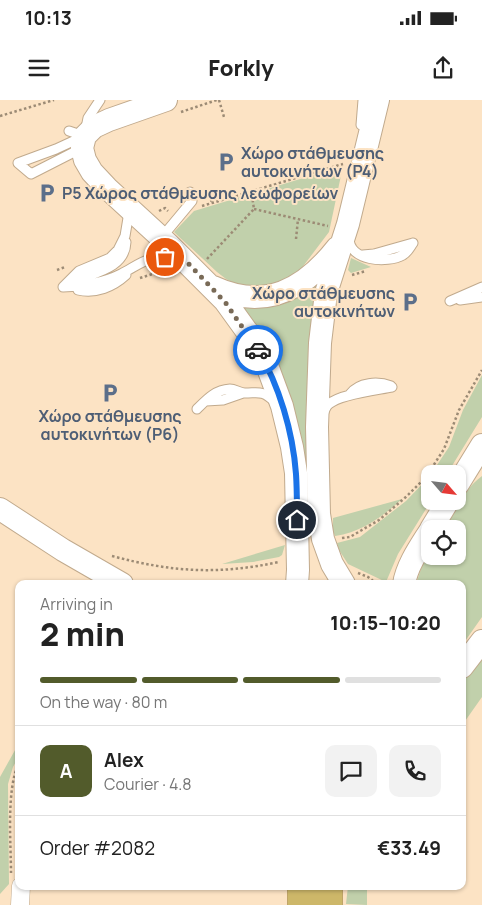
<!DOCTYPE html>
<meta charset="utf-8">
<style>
:root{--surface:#fff;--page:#f2f2f2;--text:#222;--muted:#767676;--line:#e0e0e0;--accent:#525b2b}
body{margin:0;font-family:Manrope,sans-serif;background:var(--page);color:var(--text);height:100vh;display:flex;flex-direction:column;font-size:19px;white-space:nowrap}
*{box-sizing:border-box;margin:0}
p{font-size:16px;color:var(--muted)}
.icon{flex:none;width:28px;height:28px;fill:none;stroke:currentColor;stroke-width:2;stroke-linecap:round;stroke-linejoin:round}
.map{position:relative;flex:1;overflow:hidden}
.drawer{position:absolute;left:15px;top:480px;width:451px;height:310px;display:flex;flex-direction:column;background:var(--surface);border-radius:10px;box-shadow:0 1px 4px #0004}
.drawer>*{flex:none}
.needle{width:32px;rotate:118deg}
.controls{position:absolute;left:421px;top:365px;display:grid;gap:10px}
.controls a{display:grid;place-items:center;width:45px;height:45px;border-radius:10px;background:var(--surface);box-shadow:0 1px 4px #0004;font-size:25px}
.pin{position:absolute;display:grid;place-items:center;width:42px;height:42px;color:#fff;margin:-21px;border:2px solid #fff;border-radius:50%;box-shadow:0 1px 5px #0007}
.courier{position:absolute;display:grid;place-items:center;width:50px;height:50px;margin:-25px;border:4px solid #1a73e8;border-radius:50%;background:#fff;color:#222;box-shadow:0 1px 6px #0007}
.headline em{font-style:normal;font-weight:800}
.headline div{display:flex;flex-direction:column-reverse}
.headline{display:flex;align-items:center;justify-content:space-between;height:85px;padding:0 25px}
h1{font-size:32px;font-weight:800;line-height:38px}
.bar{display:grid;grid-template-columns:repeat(4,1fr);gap:8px 5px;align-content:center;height:60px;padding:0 25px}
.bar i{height:6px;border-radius:4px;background:var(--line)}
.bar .current{background:var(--accent)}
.bar p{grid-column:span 4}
.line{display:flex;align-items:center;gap:12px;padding:0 25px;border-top:1px solid var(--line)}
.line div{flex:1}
.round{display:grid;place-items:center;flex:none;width:52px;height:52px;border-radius:10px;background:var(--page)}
.status{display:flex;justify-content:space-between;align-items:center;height:35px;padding:0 25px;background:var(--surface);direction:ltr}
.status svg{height:14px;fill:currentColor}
header{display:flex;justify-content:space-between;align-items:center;height:65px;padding:0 25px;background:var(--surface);font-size:22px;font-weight:800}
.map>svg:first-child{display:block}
.green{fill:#c1d0ab}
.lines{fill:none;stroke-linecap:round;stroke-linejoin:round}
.service-casing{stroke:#c1aa8d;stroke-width:11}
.minor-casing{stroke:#c1aa8d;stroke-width:19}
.tertiary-casing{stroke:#c1aa8d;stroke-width:24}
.primary-casing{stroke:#81660d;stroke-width:29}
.path{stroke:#9c8b75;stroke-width:2.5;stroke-dasharray:2.5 2.5;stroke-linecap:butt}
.service{stroke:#fff;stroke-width:9}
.minor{stroke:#fff;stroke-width:18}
.tertiary{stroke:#fff;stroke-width:22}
.primary{stroke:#cdb769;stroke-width:28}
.done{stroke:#796a57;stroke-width:5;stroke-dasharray:0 9}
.route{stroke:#1a73e8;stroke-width:6}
.labels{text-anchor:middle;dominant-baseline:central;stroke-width:4;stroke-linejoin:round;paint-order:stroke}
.service-label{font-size:16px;font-weight:bold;fill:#4e5e75;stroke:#fce3c4;text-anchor:start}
</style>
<div class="status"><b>10:13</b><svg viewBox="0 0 49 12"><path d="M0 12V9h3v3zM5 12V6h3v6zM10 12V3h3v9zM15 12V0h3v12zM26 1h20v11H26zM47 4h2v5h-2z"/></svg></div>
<header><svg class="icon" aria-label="menu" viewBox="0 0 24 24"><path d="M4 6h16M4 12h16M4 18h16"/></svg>Forkly<svg class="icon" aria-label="share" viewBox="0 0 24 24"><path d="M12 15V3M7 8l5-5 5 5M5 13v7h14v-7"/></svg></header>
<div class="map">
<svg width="482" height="805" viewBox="0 0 482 805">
<rect width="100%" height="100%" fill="#fce3c4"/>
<path class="green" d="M343,66l-14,66 -28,37 -10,8 -21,9 -20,1 -14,-3 -10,-5 -9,-7 -43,-40 20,-21z
M351,158l20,9 -20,6 -3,-3z
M315,185l1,2 -6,210 -68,-190z
M482,275v42l-35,57h-16l18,-27 14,-37z
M430,376l1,25 -33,53 -12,28 -38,-18 -9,-14 -2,-7 23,-6 46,-36z
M482,376v141l-19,27 -1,-60h-46l6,-18 8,-13v3h28v-27h-14c11,-19 20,-40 38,-53z
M402,399c-20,18 -40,33 -67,37l-2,-5v-13z
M285,445l-3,10 -3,2 -26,5 -31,2z
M482,554v43l-19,27v-43z
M19,643v13l-6,11 -5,17 1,100 -9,10v-117z
M348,786h19v19l-21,-1z"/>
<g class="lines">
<defs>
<path id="service" d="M361,25l2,-25
M86,28l2,-10 12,-18
M69,31l15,5
M82,48l-51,26 -13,-11 38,-14 26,-12
M349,138c0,23 38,26 54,17 5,-3 7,-8 10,-12
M168,139l-1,-8 25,-30 -2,-9
M363,155l11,-1 39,-11
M70,183c21,-10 55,-13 56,-41
M63,187c21,-1 40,-4 58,-13 12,-6 23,-15 36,-17 7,-1 13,3 20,2
M63,187l16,-16 31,-13 8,-8 7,-14 4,-24
M78,190c18,4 35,-3 48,-15
M460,200l22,-3
M450,201l32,-14
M350,294c9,-12 28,-13 41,-8
M206,301l17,-1 20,-7
M197,309c10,-10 18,-19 33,-20 5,0 10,4 15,4 14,0 17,-3 29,8
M323,314c2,-4 3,-8 6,-10 11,-10 48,-14 63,-17"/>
<path id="minor" d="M20,805l1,-19"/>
<path id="tertiary" d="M166,0l-57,20 -15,7 -9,9 -3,12 3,12 7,12 15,16 61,56 57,57 26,36 14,23 17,46 10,41 4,26 2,97 -1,14
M213,187c52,24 91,3 124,-39
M458,384l24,-39
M0,409l63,41 59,34
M431,429l17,-28
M344,484l-12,-20 -9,-25 -4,-25 -2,-87 3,-84 6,-50 22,-69 30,-124
M404,484c3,-19 16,-37 26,-53
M462,567l20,-26"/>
<path id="primary" d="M328,786v19
M302,805v-19"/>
</defs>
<use href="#service" class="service-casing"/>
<use href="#minor" class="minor-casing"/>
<use href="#tertiary" class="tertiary-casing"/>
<use href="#primary" class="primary-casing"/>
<path class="path" d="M219,0l5,17
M181,12l36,-12
M0,16l54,-16
M251,90l3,19
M204,99l6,-3 2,7
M202,106l141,-42
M254,109l74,17
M159,111l6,-3 3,3
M296,139l2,-20
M207,159l47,-50
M57,170l8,-3
M352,175l14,-4
M140,178l25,-8
M342,438l8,-1 29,-17 28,-24 19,-19 18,-28 15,-39 23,-40
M112,456c60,16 105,19 167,6
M358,473l10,4 9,7
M11,773c0,-29 -5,-85 8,-110"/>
<use href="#service" class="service"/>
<use href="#minor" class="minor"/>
<use href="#tertiary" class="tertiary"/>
<use href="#primary" class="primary"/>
</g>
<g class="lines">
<path class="done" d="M165,157l7,3 12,-1 41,43 33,48"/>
<path class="route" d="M258,250c21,35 35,82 38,124 1,15 1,30 1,46"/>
</g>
<defs>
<symbol id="parking-bare" viewBox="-9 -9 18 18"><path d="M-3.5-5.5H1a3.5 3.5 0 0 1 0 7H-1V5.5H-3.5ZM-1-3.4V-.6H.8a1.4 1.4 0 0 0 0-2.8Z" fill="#5c6f8a" stroke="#fce3c4" stroke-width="2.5" paint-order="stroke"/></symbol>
</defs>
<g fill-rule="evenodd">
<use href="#parking-bare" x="212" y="48" width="28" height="28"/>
<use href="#parking-bare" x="33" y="79" width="28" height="28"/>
<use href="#parking-bare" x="396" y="188" width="28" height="28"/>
<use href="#parking-bare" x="96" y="279" width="28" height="28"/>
</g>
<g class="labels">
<g class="service-label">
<text x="241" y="53">Χώρο στάθμευσης<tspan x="241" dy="18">αυτοκινήτων (P4)</tspan></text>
<text x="62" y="93">P5 Χώρος στάθμευσης λεωφορείων</text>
<text x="395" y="193" text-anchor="end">Χώρο στάθμευσης<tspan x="395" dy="18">αυτοκινήτων</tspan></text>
<text x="110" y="316" text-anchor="middle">Χώρο στάθμευσης<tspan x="110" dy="18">αυτοκινήτων (P6)</tspan></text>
</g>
</g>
</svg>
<div class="controls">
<a><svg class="needle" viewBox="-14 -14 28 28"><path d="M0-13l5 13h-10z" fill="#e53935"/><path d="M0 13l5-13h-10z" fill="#767676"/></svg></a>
<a><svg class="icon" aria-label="locate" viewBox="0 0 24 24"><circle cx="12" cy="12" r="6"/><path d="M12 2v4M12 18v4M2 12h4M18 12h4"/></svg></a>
</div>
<div class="pin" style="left:165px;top:157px;background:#ea580c"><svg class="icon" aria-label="bag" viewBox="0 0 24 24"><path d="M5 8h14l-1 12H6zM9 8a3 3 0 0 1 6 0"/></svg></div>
<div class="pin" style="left:297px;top:420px;background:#1f2937"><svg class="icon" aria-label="home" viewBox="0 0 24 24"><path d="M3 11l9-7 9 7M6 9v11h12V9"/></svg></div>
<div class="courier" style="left:258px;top:250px"><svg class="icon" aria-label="car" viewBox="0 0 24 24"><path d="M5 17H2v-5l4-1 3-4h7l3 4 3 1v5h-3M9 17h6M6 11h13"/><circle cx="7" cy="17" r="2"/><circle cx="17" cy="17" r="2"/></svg></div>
<section class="drawer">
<div class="headline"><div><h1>2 min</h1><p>Arriving in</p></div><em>10:15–10:20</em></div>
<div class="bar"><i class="current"></i><i class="current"></i><i class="current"></i><i></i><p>On the way · 80 m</p></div>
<div class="line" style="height:90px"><b class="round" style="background:var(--accent);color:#fff">A</b><div><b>Alex</b><p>Courier · 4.8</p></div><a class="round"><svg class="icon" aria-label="chat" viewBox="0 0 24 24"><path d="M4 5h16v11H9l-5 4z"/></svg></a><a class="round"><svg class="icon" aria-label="phone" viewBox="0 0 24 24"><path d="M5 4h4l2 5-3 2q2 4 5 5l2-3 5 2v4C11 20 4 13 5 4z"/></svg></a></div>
<div class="line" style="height:65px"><div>Order #2082</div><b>€33.49</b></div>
</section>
</div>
